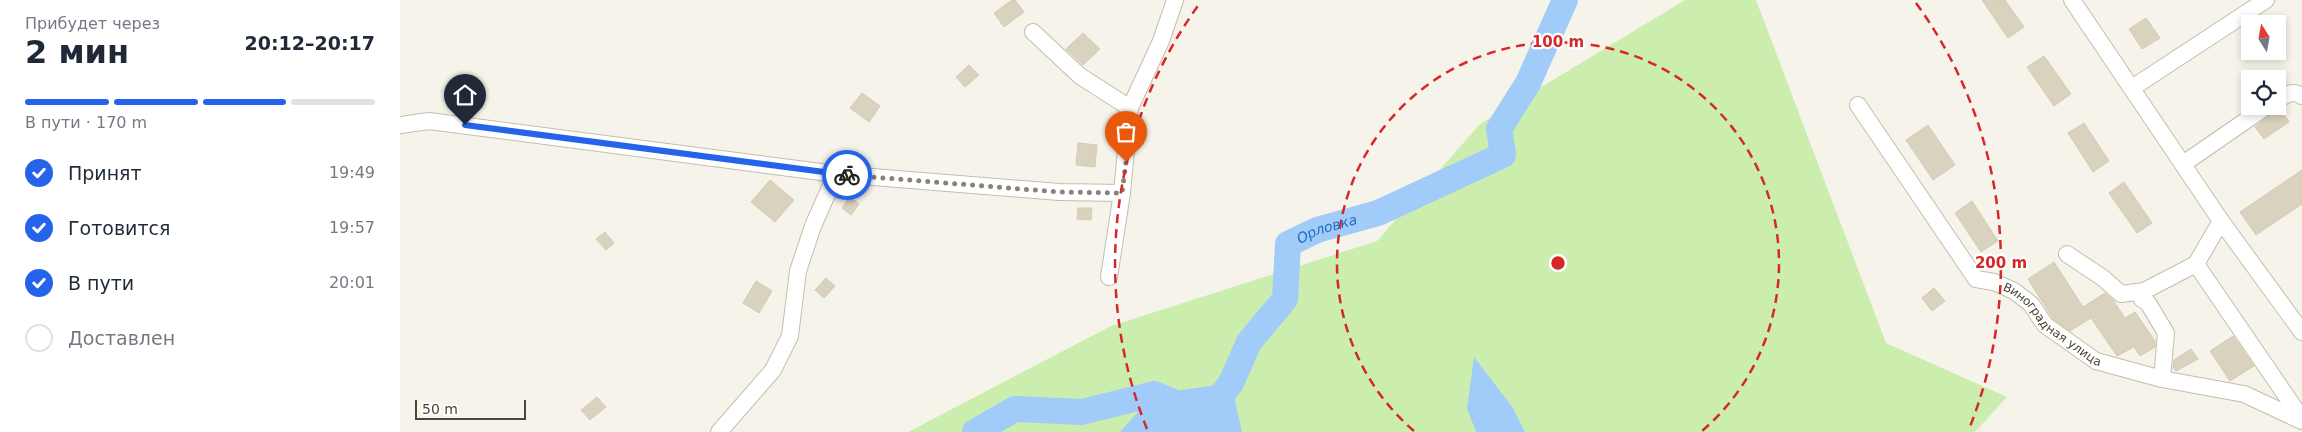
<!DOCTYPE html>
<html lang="ru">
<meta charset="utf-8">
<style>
:root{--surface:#fff;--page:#f2f2f3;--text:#1f2937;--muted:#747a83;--line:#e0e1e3;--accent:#2563eb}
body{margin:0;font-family:"DejaVu Sans",sans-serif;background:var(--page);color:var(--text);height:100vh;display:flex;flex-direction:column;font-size:19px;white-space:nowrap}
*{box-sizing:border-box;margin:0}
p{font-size:16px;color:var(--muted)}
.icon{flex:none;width:28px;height:28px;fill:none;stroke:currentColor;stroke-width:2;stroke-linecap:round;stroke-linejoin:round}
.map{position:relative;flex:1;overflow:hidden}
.side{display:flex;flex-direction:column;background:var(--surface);width:400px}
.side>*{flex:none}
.needle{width:32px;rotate:349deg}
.tools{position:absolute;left:1841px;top:15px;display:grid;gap:10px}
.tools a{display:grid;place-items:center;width:45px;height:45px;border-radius:0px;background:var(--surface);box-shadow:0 2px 8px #0003;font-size:25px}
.scale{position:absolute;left:15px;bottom:12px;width:111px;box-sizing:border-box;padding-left:5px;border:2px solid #4c4637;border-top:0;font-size:14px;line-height:18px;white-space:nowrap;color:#4c4637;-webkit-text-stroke:4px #fff;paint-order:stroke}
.pin{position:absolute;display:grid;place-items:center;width:42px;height:42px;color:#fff;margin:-51px -21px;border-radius:50% 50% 50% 0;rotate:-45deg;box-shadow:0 0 5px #0007}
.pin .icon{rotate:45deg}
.courier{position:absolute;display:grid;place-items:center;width:50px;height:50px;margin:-25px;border:4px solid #2563eb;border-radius:50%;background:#fff;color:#222;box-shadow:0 1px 6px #0007}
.headline em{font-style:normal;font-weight:700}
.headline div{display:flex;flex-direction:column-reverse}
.headline{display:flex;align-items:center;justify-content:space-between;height:85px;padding:0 25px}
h1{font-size:32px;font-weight:700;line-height:38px}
.bar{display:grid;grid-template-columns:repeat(4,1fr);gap:8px 5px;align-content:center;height:60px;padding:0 25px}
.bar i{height:6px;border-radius:4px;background:var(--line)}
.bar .current{background:var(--accent)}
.bar p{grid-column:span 4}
ol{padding:0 25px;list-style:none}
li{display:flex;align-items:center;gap:15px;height:55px}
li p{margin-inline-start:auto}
li .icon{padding:5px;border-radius:50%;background:var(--accent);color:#fff;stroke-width:4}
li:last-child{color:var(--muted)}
li i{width:28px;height:28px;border:2px solid var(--line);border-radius:50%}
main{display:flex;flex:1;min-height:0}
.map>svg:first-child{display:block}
.green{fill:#cbeeaf}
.water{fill:#a1cbf8}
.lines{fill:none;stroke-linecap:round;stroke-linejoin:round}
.river{stroke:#a1cbf8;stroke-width:26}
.building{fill:#d9d2be;stroke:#d5cbb0}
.minor-casing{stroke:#c3beab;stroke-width:18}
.minor{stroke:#fff;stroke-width:16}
.done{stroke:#888376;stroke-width:5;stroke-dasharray:0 9}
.route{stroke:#2563eb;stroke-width:6}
.ring{fill:none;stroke:#d62828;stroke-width:2.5;stroke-dasharray:9 6}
.labels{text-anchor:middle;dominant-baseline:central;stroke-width:4.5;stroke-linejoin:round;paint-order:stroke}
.street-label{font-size:12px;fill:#4c4637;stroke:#fff}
.water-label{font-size:14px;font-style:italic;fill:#236ec5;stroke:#fff}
.centre{fill:#d62828;stroke:#fff;stroke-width:2.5}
.ring-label{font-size:15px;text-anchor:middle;font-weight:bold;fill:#d62828;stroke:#fff;stroke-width:4.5;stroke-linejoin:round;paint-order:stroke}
</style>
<main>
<section class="side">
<div class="headline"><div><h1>2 мин</h1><p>Прибудет через</p></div><em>20:12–20:17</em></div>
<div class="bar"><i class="current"></i><i class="current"></i><i class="current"></i><i></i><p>В пути · 170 m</p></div>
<ol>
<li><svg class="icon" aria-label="check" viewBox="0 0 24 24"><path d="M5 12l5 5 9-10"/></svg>Принят<p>19:49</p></li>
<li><svg class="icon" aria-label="check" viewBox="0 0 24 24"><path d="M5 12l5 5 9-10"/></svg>Готовится<p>19:57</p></li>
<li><svg class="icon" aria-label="check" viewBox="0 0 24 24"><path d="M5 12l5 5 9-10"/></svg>В пути<p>20:01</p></li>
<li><i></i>Доставлен</li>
</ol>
</section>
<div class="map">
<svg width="1902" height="432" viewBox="0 0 1902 432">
<rect width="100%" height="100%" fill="#f6f4ea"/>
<path class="green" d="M1285,0h71l130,343 121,54 -32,35h-1067l203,-106 266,-85 103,-117z"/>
<path class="water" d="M1074,357l39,51 12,24h-49l-9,-24z
M831,383l11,49h-122l34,-38z"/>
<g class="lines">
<path class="river" id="s1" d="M575,432l40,-23 67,3 72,-18 52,21 25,-32 18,-41 36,-43 3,-55 29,-14 61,-17 125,-58 -4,-26 29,-46 37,-83"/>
</g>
<path class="building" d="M612,0h3l9,12 -20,15 -10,-14z
M1582,0h23l19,27 -16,11z
M1746,18l14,20 -18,11 -13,-20z
M683,33l17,16 -17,16 -17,-16z
M1644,56l27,38 -17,12 -27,-39z
M569,65l10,10 -14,12 -9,-10z
M462,93l18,13 -11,16 -19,-14z
M1881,109l8,13 -25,17 -9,-12 21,-17z
M1684,123l25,38 -16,11 -25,-39z
M1528,125l27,40 -22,15 -27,-40z
M678,143l19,2 -2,22 -19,-2z
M1902,170v34l-46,31 -16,-23z
M370,180l24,20 -19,22 -24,-20z
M1724,182l28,41 -15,10 -28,-40z
M450,197l9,7 -8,11 -9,-7z
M1572,201l26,40 -17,11 -26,-39z
M678,208h14l-1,12 -14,-1z
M205,232l9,11 -8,7 -10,-11z
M1654,262l29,45 22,-14 8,7 12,18 10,-6 20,29v6l-15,9 -6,-9 -17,9 -26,-38 -21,13 -17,-12 -25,-40z
M426,278l9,8 -11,12 -9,-8z
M356,281l16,10 -13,22 -16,-10z
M1534,288l11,13 -13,10 -10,-13z
M1833,336l21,30 -24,15 -20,-30z
M1791,349l7,10 -22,12 -3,-4 1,-7z
M197,397l9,10 -16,13 -9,-10z"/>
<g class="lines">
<defs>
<g id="minor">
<path d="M1672,0l149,221 81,111"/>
<path d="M633,32l47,44 50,32"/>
<path d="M1732,88l134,-88"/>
<path d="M1878,100c8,-6 15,-10 24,-4"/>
<path id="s2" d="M1458,105l118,174 18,3 20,9 17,13 14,21 51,36 66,18 82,15 58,27"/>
<path d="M0,125l29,-4 407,53 223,18 63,1"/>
<path d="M1783,164l84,-58"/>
<path d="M1667,254l36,24 18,16 23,-3"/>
<path d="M1796,264l25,-43"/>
<path d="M709,277l13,-84 8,-85 31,-67 14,-41"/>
<path d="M1762,379l4,-46 -18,-30 -6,-4 2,-8 52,-27 106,155"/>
<path d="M319,432l54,-62 17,-34 8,-65 15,-45 23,-52"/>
</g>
</defs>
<use href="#minor" class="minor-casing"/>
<use href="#minor" class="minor"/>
</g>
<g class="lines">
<path class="done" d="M447,175l212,17 63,1 4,-31"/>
<path class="route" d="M65,125l382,50"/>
</g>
<g class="ring">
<path d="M1014 431A221 221 0 1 1 1302 431"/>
<path d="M747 429A443 443 0 0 1 800 3M1516 3A443 443 0 0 1 1569 429"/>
</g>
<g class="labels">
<g class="street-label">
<text stroke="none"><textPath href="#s2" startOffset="302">Виноградная улица</textPath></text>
</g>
<g class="water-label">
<text stroke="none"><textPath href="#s1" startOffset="482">Орловка</textPath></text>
</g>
</g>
<circle cx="1158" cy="263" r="8" class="centre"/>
<g class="ring-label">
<text x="1158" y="47">100 m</text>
<text x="1601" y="268">200 m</text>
</g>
</svg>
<div class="tools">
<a><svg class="needle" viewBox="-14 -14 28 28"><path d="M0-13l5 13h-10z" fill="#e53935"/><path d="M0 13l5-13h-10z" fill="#747a83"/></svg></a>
<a><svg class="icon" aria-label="locate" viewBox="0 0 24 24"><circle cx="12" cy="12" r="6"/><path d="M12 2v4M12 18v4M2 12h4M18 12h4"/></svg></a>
</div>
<div class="scale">50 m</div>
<div class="pin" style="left:726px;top:162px;background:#ea580c"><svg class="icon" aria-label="bag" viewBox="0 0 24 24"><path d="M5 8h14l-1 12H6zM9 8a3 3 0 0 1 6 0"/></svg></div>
<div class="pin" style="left:65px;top:125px;background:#1f2937"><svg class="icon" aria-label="home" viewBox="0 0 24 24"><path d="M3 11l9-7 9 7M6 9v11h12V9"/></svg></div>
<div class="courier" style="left:447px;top:175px"><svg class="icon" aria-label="bike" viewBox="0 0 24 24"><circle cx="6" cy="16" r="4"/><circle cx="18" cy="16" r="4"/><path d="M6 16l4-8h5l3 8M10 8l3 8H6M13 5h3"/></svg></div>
</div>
</main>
